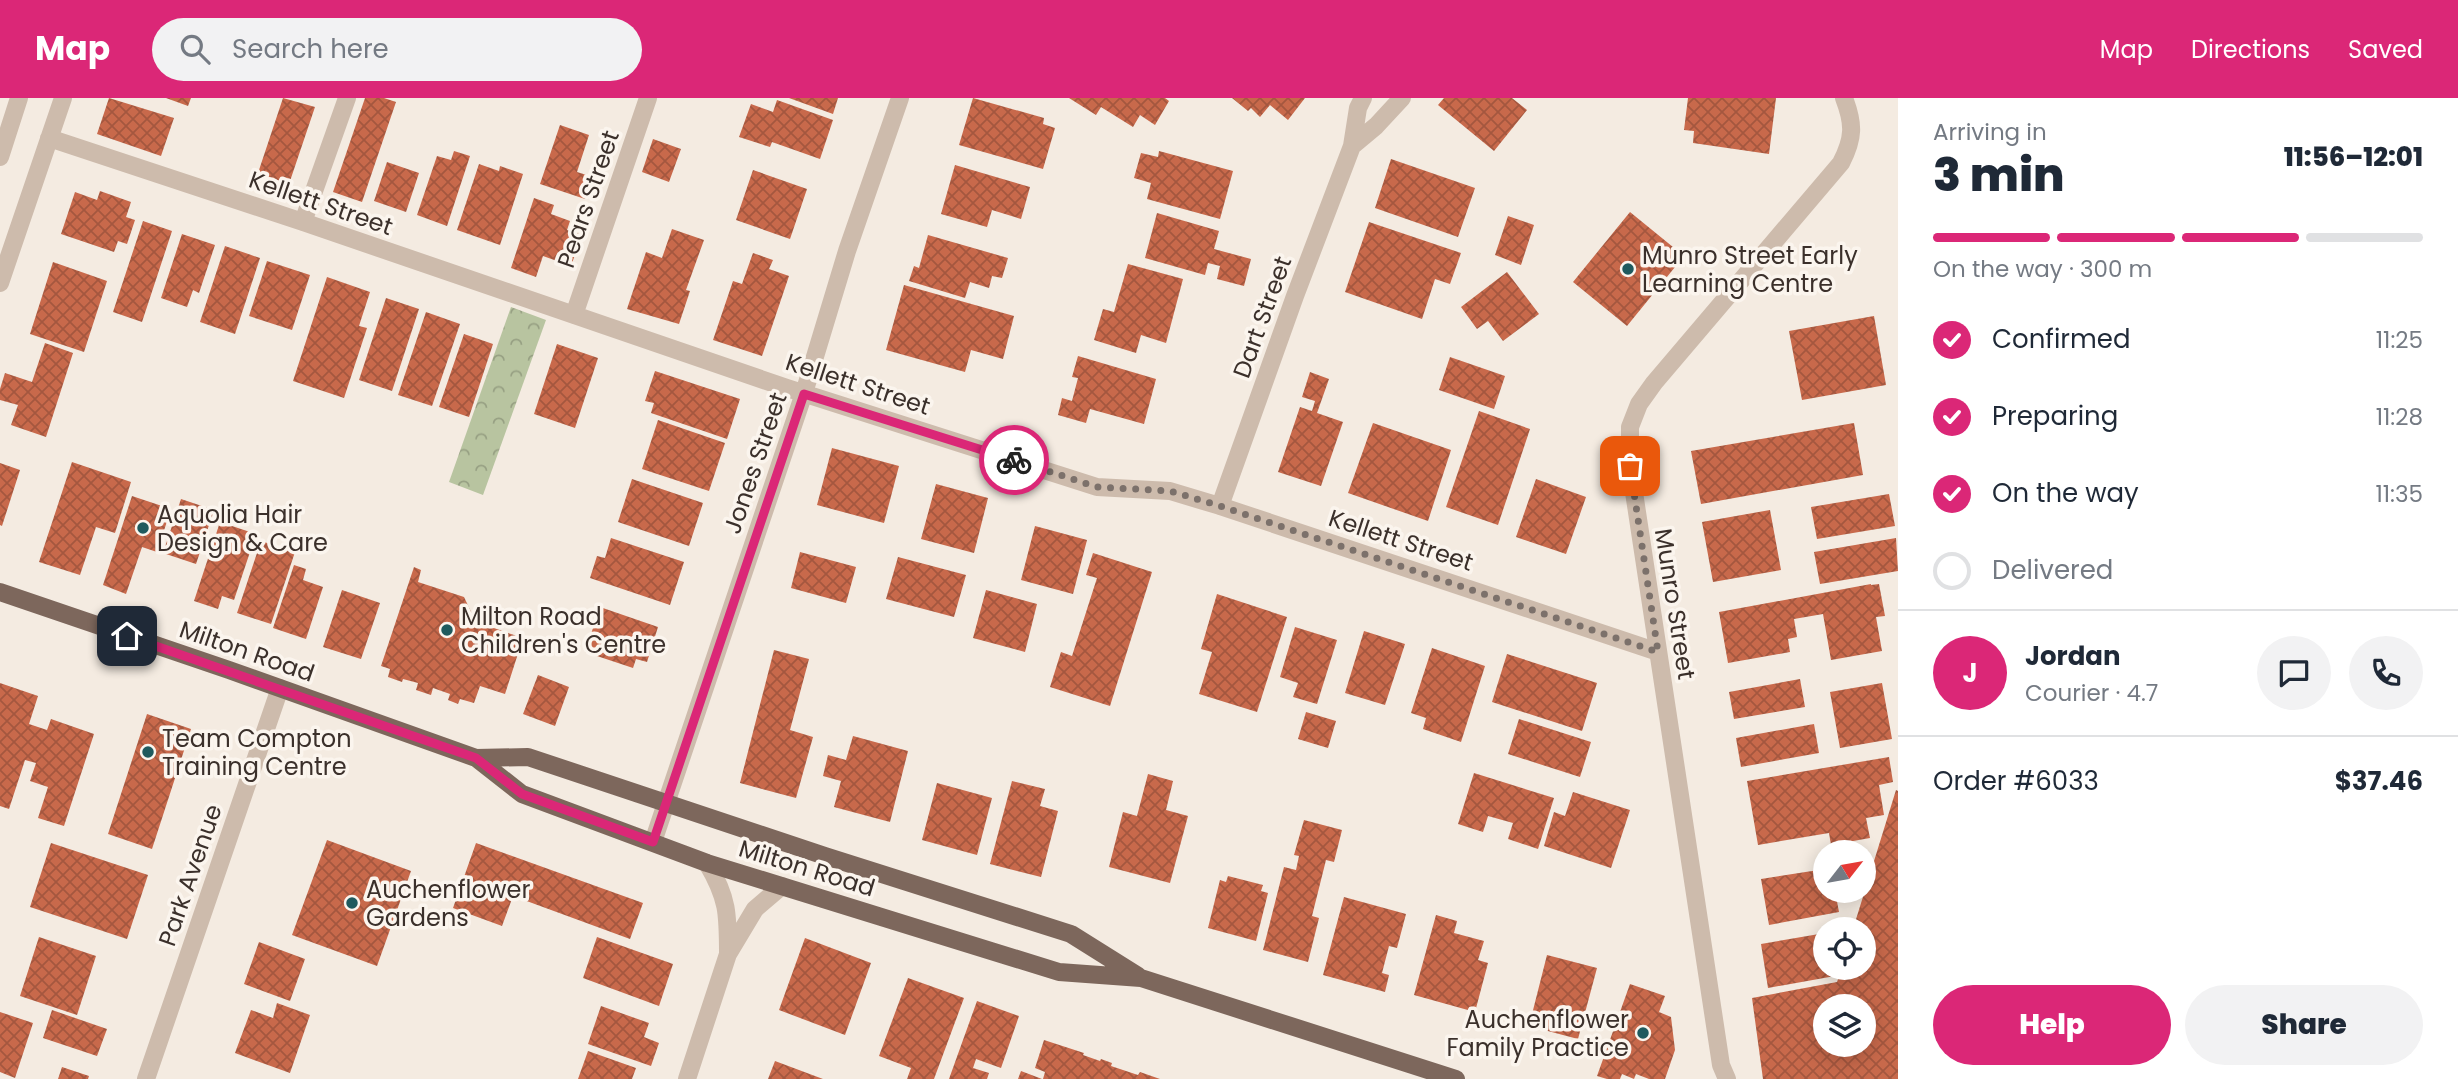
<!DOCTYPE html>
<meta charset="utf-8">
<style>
:root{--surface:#fff;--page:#f2f2f3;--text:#1f2937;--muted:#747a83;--line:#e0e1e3;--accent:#db2777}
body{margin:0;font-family:Poppins,sans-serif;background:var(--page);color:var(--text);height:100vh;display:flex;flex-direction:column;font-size:26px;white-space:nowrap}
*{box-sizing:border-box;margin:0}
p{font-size:23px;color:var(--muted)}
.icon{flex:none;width:38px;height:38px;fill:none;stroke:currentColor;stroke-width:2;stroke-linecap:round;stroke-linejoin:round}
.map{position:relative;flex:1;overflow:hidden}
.sheet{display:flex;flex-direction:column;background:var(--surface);width:560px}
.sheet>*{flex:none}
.needle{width:46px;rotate:59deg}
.tools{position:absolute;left:1813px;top:742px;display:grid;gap:14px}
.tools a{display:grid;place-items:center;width:63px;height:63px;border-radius:50%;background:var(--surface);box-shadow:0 4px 18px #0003;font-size:35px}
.pin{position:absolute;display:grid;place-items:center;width:60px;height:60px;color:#fff;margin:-30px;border-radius:14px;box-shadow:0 4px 10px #0006}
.courier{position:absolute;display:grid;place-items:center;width:70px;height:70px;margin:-35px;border:5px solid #db2777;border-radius:50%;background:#fff;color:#222;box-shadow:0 2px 9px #0007}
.summary em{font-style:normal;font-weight:800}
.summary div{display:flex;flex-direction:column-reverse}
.summary{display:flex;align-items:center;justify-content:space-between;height:119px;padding:0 35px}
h1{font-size:46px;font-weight:800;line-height:52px}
.bar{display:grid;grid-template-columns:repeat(4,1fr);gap:10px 7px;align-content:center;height:84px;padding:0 35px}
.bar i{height:9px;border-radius:5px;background:var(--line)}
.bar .active{background:var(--accent)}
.bar p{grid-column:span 4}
.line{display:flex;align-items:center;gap:18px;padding:0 35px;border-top:2px solid var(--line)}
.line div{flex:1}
.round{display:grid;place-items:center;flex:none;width:74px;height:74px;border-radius:37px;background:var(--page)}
ol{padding:0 35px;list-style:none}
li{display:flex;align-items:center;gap:21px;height:77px}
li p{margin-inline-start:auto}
li .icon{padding:7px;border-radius:50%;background:var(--accent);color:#fff;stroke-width:4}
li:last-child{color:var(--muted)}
li i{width:38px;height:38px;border:4px solid var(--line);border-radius:50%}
.action{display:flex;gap:14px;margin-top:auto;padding:14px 35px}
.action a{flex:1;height:80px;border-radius:42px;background:var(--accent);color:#fff;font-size:28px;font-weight:800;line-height:80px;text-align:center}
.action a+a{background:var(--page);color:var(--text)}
header{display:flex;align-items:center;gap:42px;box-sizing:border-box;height:98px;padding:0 35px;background:var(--accent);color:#fff}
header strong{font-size:33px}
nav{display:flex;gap:38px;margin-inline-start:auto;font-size:24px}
.search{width:490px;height:63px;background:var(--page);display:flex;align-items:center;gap:18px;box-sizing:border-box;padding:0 24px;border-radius:38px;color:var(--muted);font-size:26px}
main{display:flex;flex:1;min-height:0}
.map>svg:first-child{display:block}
.park{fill:url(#park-crowns)}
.building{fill:url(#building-cross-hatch);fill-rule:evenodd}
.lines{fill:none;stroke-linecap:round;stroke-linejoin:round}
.minor{stroke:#cdbbac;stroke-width:18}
.primary{stroke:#7d675c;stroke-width:18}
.done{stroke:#7c716b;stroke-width:7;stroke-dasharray:0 12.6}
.route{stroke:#db2777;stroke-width:9}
.poi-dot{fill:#1f5a5e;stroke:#fbf5ee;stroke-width:2.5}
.labels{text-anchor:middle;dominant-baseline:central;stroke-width:7;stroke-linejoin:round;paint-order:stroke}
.street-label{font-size:24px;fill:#3b302b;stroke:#fbf5ee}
.poi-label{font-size:24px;fill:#3b302b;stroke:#fbf5ee;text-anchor:start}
</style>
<header>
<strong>Map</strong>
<div class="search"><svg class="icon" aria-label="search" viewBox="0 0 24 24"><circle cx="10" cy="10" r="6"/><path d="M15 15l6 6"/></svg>Search here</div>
<nav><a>Map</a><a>Directions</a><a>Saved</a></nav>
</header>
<main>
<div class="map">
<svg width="1898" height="981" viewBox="0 0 1898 981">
<defs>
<pattern id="park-crowns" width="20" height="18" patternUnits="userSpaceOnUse" patternTransform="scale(1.75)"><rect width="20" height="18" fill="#b8c4a0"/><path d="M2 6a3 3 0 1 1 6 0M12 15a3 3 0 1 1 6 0" fill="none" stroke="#97a083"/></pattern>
<pattern id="building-cross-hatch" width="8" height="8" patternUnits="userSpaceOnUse" patternTransform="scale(1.75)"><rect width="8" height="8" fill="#c8694b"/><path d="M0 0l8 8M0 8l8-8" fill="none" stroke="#a4573f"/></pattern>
</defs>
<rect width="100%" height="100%" fill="#f4ebe1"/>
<path class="park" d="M511,209l35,13 -63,175 -34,-13z"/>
<path class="building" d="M109,0l65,20 -13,38 -64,-22z
M166,0h25l-3,8z
M283,0l32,9 -26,77 -31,-11z
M365,0h19l12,4 -34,100 -29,-10z
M789,0h49l-5,16z
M973,0l71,20 -1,6 12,4 -12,41 -84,-24z
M1069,0h96l4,3 -14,24 -15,-10 -7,12 -32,-20 -5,8z
M1232,0h73l-17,22 -18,-15 -10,12 -9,-9 -3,3z
M1444,0h68l15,12 -33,41 -56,-46z
M1688,0h88l-7,56 -76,-11 1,-12 -10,-1z
M777,2l56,20 -13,39 -48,-17 -2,5 -31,-10 12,-33 22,8z
M560,27l29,10 -12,37 16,5 -8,22 -45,-15z
M653,41l28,10 -12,33 -27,-10z
M454,53l16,5 -23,70 -30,-11 20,-59 14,4z
M1159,53l74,20 -13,48 -73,-20 4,-16 -17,-5 7,-25 17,4z
M1391,61l84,29 -17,49 -83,-29z
M387,64l32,11 -13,39 -32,-11z
M479,66l20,7 1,-5 23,8 -23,71 -43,-15z
M955,67l75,22 -9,32 -29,-9 -5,17 -46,-13z
M753,72l54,19 -17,50 -54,-19z
M100,93l31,11 -5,15 9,3 -8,24 -9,-3 -4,11 -53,-18 14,-42 22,8z
M534,100l20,7 -3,9 19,7 -3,9 15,5 -11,31 -28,-10 -7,21 -25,-9z
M1630,114l54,44 -57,70 -54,-44z
M1157,115l62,18 -5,18 37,10 -7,27 -27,-7 3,-13 -12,-3 -3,12 -60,-17z
M1508,118l26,9 -13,40 -26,-10z
M143,123l29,10 -30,91 -29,-10z
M1369,124l92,31 -11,31 -15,-5 -13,40 -77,-27z
M672,131l32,11 -18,50 4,1 -11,33 -52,-15 19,-57 16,6z
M182,136l33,11 -16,48 -6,-3 -6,17 -26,-9z
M928,137l80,23 -6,20 -10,-2 -3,12 -19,-6 -5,16 -56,-17 5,-15 5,2z
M225,148l35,12 -25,76 -35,-12z
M753,155l20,7 -4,9 20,7 -27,80 -49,-16 20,-59 9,3z
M267,163l43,14 -18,55 -43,-14z
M53,164l54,19 -23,71 -54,-18z
M1128,166l55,15 -17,64 -25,-8 -5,18 -42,-13 9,-31 11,3z
M1507,174l32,42 -36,27 -15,-20 -11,8 -16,-22z
M327,179l43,15 -11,34 8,2 -23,70 -51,-17z
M904,187l110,31 -11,43 -32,-9 -6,22 -79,-22z
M386,200l33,11 -27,82 -33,-11z
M426,214l34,12 -28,82 -34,-11z
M1874,218l12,69 -84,15 -13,-69z
M464,236l29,10 -24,73 -30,-10z
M45,245l28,10 -27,84 -35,-12 7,-20 -18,-5v-11l5,-16 27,9z
M557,246l41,14 -23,70 -41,-14z
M1078,258l78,23 -12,45 -54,-15 -4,14 -28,-8 4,-17 10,3 6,-23 -6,-1z
M1450,259l55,19 -11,33 -55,-19z
M655,273l85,28 -13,40 -76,-26 3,-10 -9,-2z
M1310,274l19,7 -12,34 26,9 -22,64 -43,-14 22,-65 12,4 3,-10 -13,-4z
M1479,313l51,18 -32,96 -52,-18z
M658,322l67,23 -16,48 -67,-22z
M1373,325l78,27 -23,71 -80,-28z
M1854,325l9,52 -162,29 -10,-53z
M832,350l67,18 -15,57 -67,-18z
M72,364l59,20 -16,51 -19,-6 -16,48 -41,-13z
M0,365l20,7 -18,56 -2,-1z
M632,381l71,24 -14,43 -71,-24z
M1536,381l50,18 -20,57 -50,-17z
M936,386l52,14 -14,55 -53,-14z
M1889,396l6,32 -78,13 -6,-32z
M132,398l39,13 -14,43 -15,-5 -16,47 -23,-9z
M181,401l33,11 -18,54 -33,-11z
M1770,412l11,60 -68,12 -11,-60z
M220,424l36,12 -22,66 -12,-4 -4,13 -24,-8z
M1035,428l52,14 -14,54 -52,-14z
M611,440l73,24 -14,43 -80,-27 7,-22 8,2z
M1896,440l2,33 -78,13 -6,-32z
M261,443l34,11 -24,72 -34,-11z
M800,454l56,15 -10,36 -55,-15z
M1093,455l59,19 -42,134 -60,-19 11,-35 11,4 25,-78 -11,-3z
M898,459l68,18 -12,42 -68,-18z
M294,467l12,4 -3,11 20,7 -17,52 -33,-11z
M414,469l7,3 -3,12 46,15 12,25 47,16 -18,56 -25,-8 -6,17 -14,-4 -2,5 -10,-4 2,-6 -17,-6 -2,7 -15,-5 2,-7 -15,-4 -1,3 -14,-5 2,-8 -9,-3z
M1871,486v1l8,-1 6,32 -9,1 6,34 -51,9 -8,-46 -29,5 3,18 -9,2 2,13 -62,11 -9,-51z
M342,492l38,13 -19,56 -38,-12z
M986,492l51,14 -12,48 -52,-14z
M1217,496l70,23 -30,95 -58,-18 13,-42 -11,-3z
M600,509l58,20 -11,35 -11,-3 -3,9 -48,-16z
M1295,529l42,13 -20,64 -24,-7 5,-14 -18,-6z
M1364,533l41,13 -20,61 -40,-12z
M1432,550l53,18 -24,76 -38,-13 3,-11 -15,-5z
M774,552l35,9 -19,71 23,7 -17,61 -56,-15z
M1507,556l90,29 -15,48 -90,-29z
M538,577l31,12 -14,39 -32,-12z
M1800,581l5,28 -71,12 -5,-27z
M0,585l38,13 -9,28 18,6 4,-11 43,15 -30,92 -26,-8 10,-31 -18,-6 6,-18 -11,-3 -16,49 -9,-3z
M1882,585l10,56 -52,9 -10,-56z
M1306,614l30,9 -8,27 -30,-9z
M147,616l44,15 -39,120 -44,-15z
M1519,621l72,23 -11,35 -72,-23z
M1814,626l5,29 -78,14 -5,-29z
M853,638l55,15 -18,71 -56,-15 7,-26 -18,-5 5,-21 18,5z
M1889,659l4,25 -14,3 5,30 -18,3 4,20 -39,7 -2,-12 -71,12 -11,-64z
M1474,675l80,25 -16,51 -30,-10 5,-16 -25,-7 -5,16 -25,-8z
M1148,676l25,7 -7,29 22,6 -18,67 -61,-16 14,-55 14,4z
M1012,683l33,8 -5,17 18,5 -17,66 -51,-13z
M937,685l55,15 -15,57 -55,-15z
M1896,692l2,1v288h-135l-11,-81 85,-16 5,-14h22v-39h-11zM1825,908h39v39h-39z
M1573,694l57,18 -19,58 -67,-22 10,-34 11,4z
M1304,722l38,10 -8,32 -8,-2 -14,56 7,2 -11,44 -45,-12 21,-83 12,3 3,-14 -5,-1z
M327,742l84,31 -34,95 -85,-31z
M51,745l97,32 -21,64 -97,-32z
M476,745l167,60 -13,36 -117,-43 -11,30 -49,-18z
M1825,771v22h10l4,21 -70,13 -8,-46z
M1228,778l35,9 -2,6 7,2 -12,48 -48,-13 12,-48 6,2z
M1344,799l62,17 -9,34 -8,-2 -7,27 7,2 -4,17 -62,-17z
M1436,817l21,6 -3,12 30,8 -6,19 10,3 -13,49 -61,-17z
M1825,835v35h9l1,8 -67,12 -7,-44z
M39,839l57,19 -19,59 -57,-19z
M597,839l76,27 -14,42 -76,-28z
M805,840l66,25 -26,72 -66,-25z
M259,844l46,17 -15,42 -46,-17z
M1547,857l50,13 -19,71 -49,-13z
M908,880l56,20 -30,81h-27l4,-11 -32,-12z
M1630,886l35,12 -6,16 12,5 4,33 -10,29h-16l-13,-5 -2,5 -12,-5 -2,5h-13l-10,-3z
M977,903l42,15 -18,52 -25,-9 -3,9 16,5 -2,6h-38z
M277,905l33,12 -20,58 -55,-20 16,-43 22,8z
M601,908l48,17 -5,14 15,6 -8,23 -63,-22z
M52,912l55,19 -10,27 -54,-18z
M0,914l33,11 -18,55 -15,-6z
M1044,942l40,13 -1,2 17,6 1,-2 11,4 -1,3 27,9 2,-3 20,7h-117l2,-7 -10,-4z
M588,953l48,17 -4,11h-54z
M775,963l48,18h-55z
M62,969l27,9 -1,3h-30z
M1021,973l21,8h-24z"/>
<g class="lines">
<path class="minor" d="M49,40l254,84 484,166 310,99 73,4 50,15 438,146
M1352,48l24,-20 26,-28
M0,59l19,-59
M303,124l44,-124
M0,185l63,-185
M574,217l74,-217
M1220,408l75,-210 57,-150 6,-38 5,-10
M653,744l151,-449 43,-142 53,-153
M707,765c21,35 21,51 21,91
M146,981l134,-391
M687,981l41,-125 27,-45 27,-23
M1727,981l-6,-14 -91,-599v-39l9,-23 15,-21 187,-220c13,-25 13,-39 3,-65"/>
<path class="primary" d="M0,494l229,78 247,88 46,36 185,69 352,109 82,6 315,101
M476,660l52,-1 297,99 246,78 67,42"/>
</g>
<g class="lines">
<path class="done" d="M1014,362l83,27 73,4 50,15 438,146 -28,-186"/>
<path class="route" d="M127,538l349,122 46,36 131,48 151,-448 210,66"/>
</g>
<g class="poi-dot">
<circle cx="1628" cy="171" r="7"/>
<circle cx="143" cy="430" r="7"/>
<circle cx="447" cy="532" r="7"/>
<circle cx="148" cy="654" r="7"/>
<circle cx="352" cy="805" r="7"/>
<circle cx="1643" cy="935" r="7"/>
</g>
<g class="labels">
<g class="street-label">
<text transform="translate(588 101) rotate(-71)">Pears Street</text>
<text transform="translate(321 105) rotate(19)">Kellett Street</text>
<text transform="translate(1262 219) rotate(-70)">Dart Street</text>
<text transform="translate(858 286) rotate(18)">Kellett Street</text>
<text transform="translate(755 365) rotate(-71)">Jones Street</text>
<text transform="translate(1401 442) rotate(18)">Kellett Street</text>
<text transform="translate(1675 506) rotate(81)">Munro Street</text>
<text transform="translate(247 553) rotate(19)">Milton Road</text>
<text transform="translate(807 770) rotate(17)">Milton Road</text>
<text transform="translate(190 777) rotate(-71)">Park Avenue</text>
</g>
<g class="poi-label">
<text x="1642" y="157">Munro Street Early<tspan x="1642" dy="28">Learning Centre</tspan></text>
<text x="157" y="416">Aquolia Hair<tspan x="157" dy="28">Design &amp; Care</tspan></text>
<text x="461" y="518">Milton Road<tspan x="461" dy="28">Children's Centre</tspan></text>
<text x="162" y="640">Team Compton<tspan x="162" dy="28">Training Centre</tspan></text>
<text x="366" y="791">Auchenflower<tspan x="366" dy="28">Gardens</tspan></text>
<text x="1629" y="921" text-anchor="end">Auchenflower<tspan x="1629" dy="28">Family Practice</tspan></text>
</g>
</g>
</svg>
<div class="tools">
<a><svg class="needle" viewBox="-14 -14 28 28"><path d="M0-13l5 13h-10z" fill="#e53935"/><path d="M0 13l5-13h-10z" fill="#747a83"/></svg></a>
<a><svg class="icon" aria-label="locate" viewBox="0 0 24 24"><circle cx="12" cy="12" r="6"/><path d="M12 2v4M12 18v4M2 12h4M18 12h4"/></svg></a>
<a><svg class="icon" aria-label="layers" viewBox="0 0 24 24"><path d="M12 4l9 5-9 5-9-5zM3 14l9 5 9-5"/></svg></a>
</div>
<div class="pin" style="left:1630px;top:368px;background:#ea580c"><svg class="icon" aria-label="bag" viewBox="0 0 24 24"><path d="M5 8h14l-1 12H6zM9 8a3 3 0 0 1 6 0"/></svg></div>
<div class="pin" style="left:127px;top:538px;background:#1f2937"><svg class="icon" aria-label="home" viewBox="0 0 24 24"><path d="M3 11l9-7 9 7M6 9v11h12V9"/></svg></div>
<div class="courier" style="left:1014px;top:362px"><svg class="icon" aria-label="bike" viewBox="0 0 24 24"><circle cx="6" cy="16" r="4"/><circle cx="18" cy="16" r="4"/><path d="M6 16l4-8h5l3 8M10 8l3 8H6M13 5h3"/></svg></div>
</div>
<section class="sheet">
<div class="summary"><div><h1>3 min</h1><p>Arriving in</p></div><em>11:56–12:01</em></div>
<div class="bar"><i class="active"></i><i class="active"></i><i class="active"></i><i></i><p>On the way · 300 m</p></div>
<ol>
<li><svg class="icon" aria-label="check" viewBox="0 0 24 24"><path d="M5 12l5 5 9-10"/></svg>Confirmed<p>11:25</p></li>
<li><svg class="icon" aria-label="check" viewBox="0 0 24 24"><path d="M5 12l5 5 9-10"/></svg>Preparing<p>11:28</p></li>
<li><svg class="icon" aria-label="check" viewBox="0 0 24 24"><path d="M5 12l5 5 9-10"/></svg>On the way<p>11:35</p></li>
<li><i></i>Delivered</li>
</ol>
<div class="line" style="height:126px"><b class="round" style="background:var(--accent);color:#fff">J</b><div><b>Jordan</b><p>Courier · 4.7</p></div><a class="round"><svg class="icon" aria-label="chat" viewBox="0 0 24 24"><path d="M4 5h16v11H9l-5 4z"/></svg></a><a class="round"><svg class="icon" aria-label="phone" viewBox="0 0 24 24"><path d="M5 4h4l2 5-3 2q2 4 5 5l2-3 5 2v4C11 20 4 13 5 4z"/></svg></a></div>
<div class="line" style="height:91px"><div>Order #6033</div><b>$37.46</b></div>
<div class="action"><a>Help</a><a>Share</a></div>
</section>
</main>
